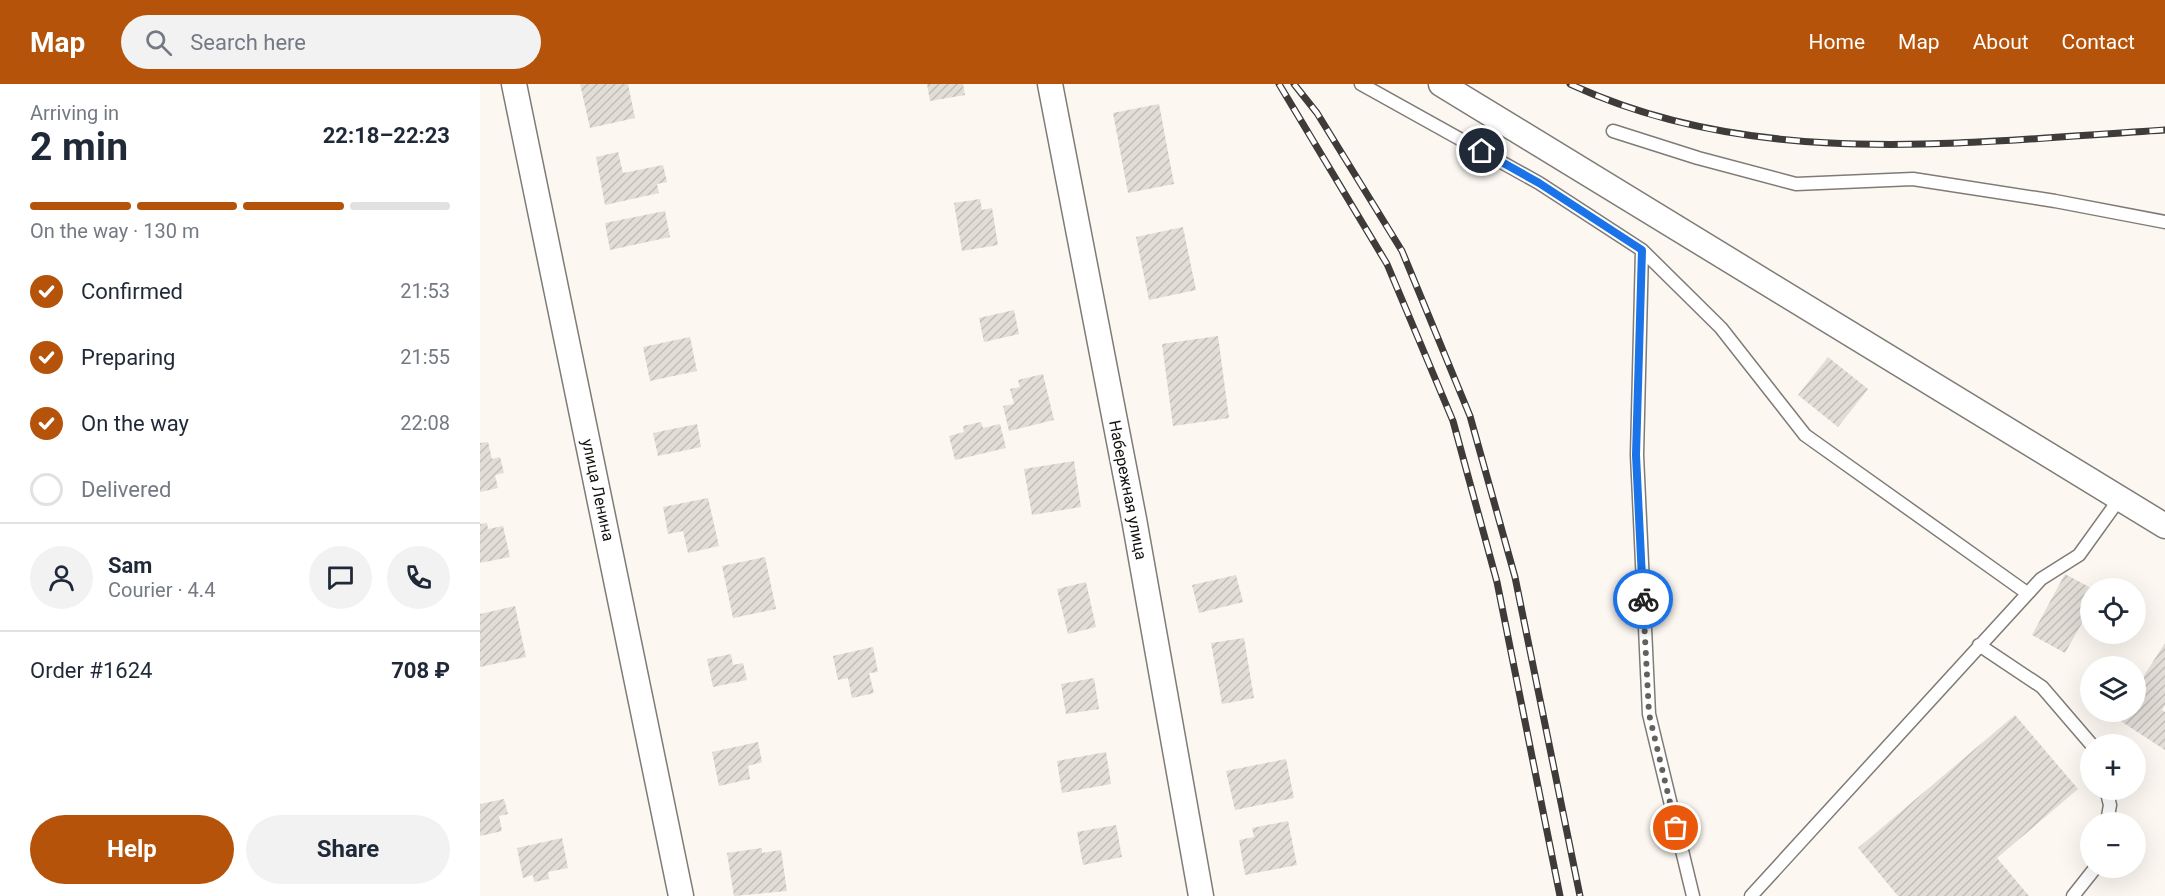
<!DOCTYPE html>
<meta charset="utf-8">
<style>
:root{--surface:#fff;--page:#f2f2f3;--text:#1f2937;--muted:#747a83;--line:#e0e1e3;--accent:#b45309}
body{margin:0;font-family:Roboto,sans-serif;background:var(--page);color:var(--text);height:100vh;display:flex;flex-direction:column;font-size:22px;white-space:nowrap}
*{box-sizing:border-box;margin:0}
p{font-size:20px;color:var(--muted)}
.icon{flex:none;width:33px;height:33px;fill:none;stroke:currentColor;stroke-width:2;stroke-linecap:round;stroke-linejoin:round}
.map{position:relative;flex:1;overflow:hidden}
.details{display:flex;flex-direction:column;background:var(--surface);width:480px}
.details>*{flex:none}
.controls{position:absolute;left:1600px;top:494px;display:grid;gap:12px}
.controls a{display:grid;place-items:center;width:66px;height:66px;border-radius:50%;background:var(--surface);box-shadow:0 6px 24px #0002;font-size:30px}
.pin{position:absolute;display:grid;place-items:center;width:51px;height:51px;color:#fff;margin:-26px;border:3px solid #fff;border-radius:50%;box-shadow:0 2px 6px #0007}
.courier{position:absolute;display:grid;place-items:center;width:60px;height:60px;margin:-30px;border:4px solid #1a73e8;border-radius:50%;background:#fff;color:#222;box-shadow:0 2px 8px #0007}
.headline em{font-style:normal;font-weight:700}
.headline div{display:flex;flex-direction:column-reverse}
.headline{display:flex;align-items:center;justify-content:space-between;height:102px;padding:0 30px}
h1{font-size:39px;font-weight:700;line-height:45px}
.bar{display:grid;grid-template-columns:repeat(4,1fr);gap:9px 6px;align-content:center;height:72px;padding:0 30px}
.bar i{height:8px;border-radius:4px;background:var(--line)}
.bar .current{background:var(--accent)}
.bar p{grid-column:span 4}
.line{display:flex;align-items:center;gap:15px;padding:0 30px;border-top:2px solid var(--line)}
.line div{flex:1}
.round{display:grid;place-items:center;flex:none;width:63px;height:63px;border-radius:32px;background:var(--page)}
ol{padding:0 30px;list-style:none}
li{display:flex;align-items:center;gap:18px;height:66px}
li p{margin-inline-start:auto}
li .icon{padding:6px;border-radius:50%;background:var(--accent);color:#fff;stroke-width:4}
li:last-child{color:var(--muted)}
li i{width:33px;height:33px;border:3px solid var(--line);border-radius:50%}
.action{display:flex;gap:12px;margin-top:auto;padding:12px 30px}
.action a{flex:1;height:69px;border-radius:36px;background:var(--accent);color:#fff;font-size:24px;font-weight:700;line-height:69px;text-align:center}
.action a+a{background:var(--page);color:var(--text)}
header{display:flex;align-items:center;gap:36px;box-sizing:border-box;height:84px;padding:0 30px;background:var(--accent);color:#fff}
header strong{font-size:28px}
nav{display:flex;gap:33px;margin-inline-start:auto;font-size:21px}
.search{width:420px;height:54px;background:var(--page);display:flex;align-items:center;gap:15px;box-sizing:border-box;padding:0 21px;border-radius:33px;color:var(--muted);font-size:22px}
main{display:flex;flex:1;min-height:0}
.map>svg:first-child{display:block}
.building{fill:url(#building-hatch)}
.lines{fill:none;stroke-linecap:round;stroke-linejoin:round}
.service-casing{stroke:#7f7b76;stroke-width:15}
.minor-casing{stroke:#7f7b76;stroke-width:27}
.service{stroke:#fff;stroke-width:12}
.minor{stroke:#fff;stroke-width:24}
.rail-casing{stroke:#3e3b39;stroke-width:7}
.rail{stroke:#fff;stroke-width:4.5;stroke-dasharray:14;stroke-linecap:butt}
.done{stroke:#64615d;stroke-width:6;stroke-dasharray:0 10.8}
.route{stroke:#1a73e8;stroke-width:8}
.labels{text-anchor:middle;dominant-baseline:central;stroke-width:6;stroke-linejoin:round;paint-order:stroke}
.street-label{font-size:16px;fill:#12100e;stroke:#fff}
</style>
<header>
<strong>Map</strong>
<div class="search"><svg class="icon" aria-label="search" viewBox="0 0 24 24"><circle cx="10" cy="10" r="6"/><path d="M15 15l6 6"/></svg>Search here</div>
<nav><a>Home</a><a>Map</a><a>About</a><a>Contact</a></nav>
</header>
<main>
<section class="details">
<div class="headline"><div><h1>2 min</h1><p>Arriving in</p></div><em>22:18–22:23</em></div>
<div class="bar"><i class="current"></i><i class="current"></i><i class="current"></i><i></i><p>On the way · 130 m</p></div>
<ol>
<li><svg class="icon" aria-label="check" viewBox="0 0 24 24"><path d="M5 12l5 5 9-10"/></svg>Confirmed<p>21:53</p></li>
<li><svg class="icon" aria-label="check" viewBox="0 0 24 24"><path d="M5 12l5 5 9-10"/></svg>Preparing<p>21:55</p></li>
<li><svg class="icon" aria-label="check" viewBox="0 0 24 24"><path d="M5 12l5 5 9-10"/></svg>On the way<p>22:08</p></li>
<li><i></i>Delivered</li>
</ol>
<div class="line" style="height:108px"><a class="round"><svg class="icon" aria-label="person" viewBox="0 0 24 24"><circle cx="12" cy="8" r="4"/><path d="M4 21q1-7 8-7t8 7"/></svg></a><div><b>Sam</b><p>Courier · 4.4</p></div><a class="round"><svg class="icon" aria-label="chat" viewBox="0 0 24 24"><path d="M4 5h16v11H9l-5 4z"/></svg></a><a class="round"><svg class="icon" aria-label="phone" viewBox="0 0 24 24"><path d="M5 4h4l2 5-3 2q2 4 5 5l2-3 5 2v4C11 20 4 13 5 4z"/></svg></a></div>
<div class="line" style="height:78px"><div>Order #1624</div><b>708 ₽</b></div>
<div class="action"><a>Help</a><a>Share</a></div>
</section>
<div class="map">
<svg width="1685" height="812" viewBox="0 0 1685 812">
<defs>
<pattern id="building-hatch" width="6" height="6" patternUnits="userSpaceOnUse" patternTransform="scale(1.5)"><rect width="6" height="6" fill="#e2ddd7"/><path d="M-1 1l2-2M0 6l6-6M5 7l2-2" fill="none" stroke="#c1bdb7"/></pattern>
</defs>
<rect width="100%" height="100%" fill="#fcf7f1"/>
<path class="building" d="M100,0h48l7,34 -45,10z
M447,0h36l2,11 -35,6z
M679,20l15,80 -46,9 -15,-80z
M138,68l5,21 40,-8 4,17 -10,2 2,9 -54,12 -9,-48z
M500,115l2,11 10,-2 6,37 -36,6 -8,-48z
M185,127l5,26 -60,13 -5,-27z
M703,143l13,63 -47,10 -13,-63z
M534,226l5,24 -35,8 -5,-24z
M738,252l11,82 -56,8 -11,-82z
M210,253l7,34 -47,10 -7,-34z
M1348,273l40,32 -30,38 -40,-32z
M563,290l11,46 -45,11 -6,-25 11,-2 -4,-15 10,-2 -2,-7z
M501,338l2,6 17,-4 6,24 -51,12 -6,-24 15,-4 -1,-6z
M217,340l4,23 -43,9 -5,-23z
M8,358l4,17 8,-2 4,16 -9,2 3,13 -18,4v-49z
M594,377l7,46 -49,8 -8,-46z
M228,414l11,48 -31,7 -5,-22 -15,3 -5,-27z
M7,439l1,6 15,-3 7,31 -30,6v-39z
M285,473l11,52 -43,9 -11,-52z
M1585,490l26,14v19l-26,46 -33,-18z
M756,491l7,27 -44,11 -7,-28z
M606,498l10,45 -28,7 -11,-45z
M35,522l11,51 -46,10v-53z
M764,554l10,60 -32,6 -11,-61z
M1685,559v62l-3,5 3,2v38l-49,-32 5,-7h15v-23z
M393,563l5,25 -9,1 5,20 -22,5 -4,-20 -10,2 -5,-24z
M251,570l2,11 10,-2 4,17 -34,7 -6,-28z
M614,594l5,31 -33,5 -5,-30z
M1535,631l63,74 -81,69 32,38h-131l-40,-48z
M278,658l4,20 -14,4 2,13 -31,7 -7,-34z
M626,668l5,32 -49,9 -5,-32z
M806,675l8,39 -59,12 -9,-39z
M24,715l4,15 -9,2 3,15 -22,5v-32z
M808,737l9,44 -52,10 -6,-35 15,-3 -2,-9z
M636,741l6,32 -39,8 -6,-33z
M82,754l6,30 -20,4 1,7 -15,3 -1,-7 -10,3 -6,-30z
M282,764v5l19,-3 6,41 -53,5 -7,-43z"/>
<g class="lines">
<defs>
<path id="service" d="M881,0l178,99 103,67 79,78 84,107 222,158
M1133,47l85,27 98,26 117,-5 142,22 110,21
M1162,166l-5,205 12,259 44,182
M1499,561l63,42 49,57
M1626,705l4,16 -3,17
M1271,812l290,-317 38,-24 41,-57
M1593,812l23,-29"/>
<path id="minor" d="M34,0l167,812
M570,0l84,435 67,377
M961,0l724,442"/>
</defs>
<use href="#service" class="service-casing"/>
<use href="#minor" class="minor-casing"/>
<use href="#service" class="service"/>
<use href="#minor" class="minor"/>
<defs>
<path id="rail" d="M799,0l108,180 66,157 44,161 63,314
M814,0l23,29 85,138 68,165 45,161 65,319
M1090,0c187,87 396,58 595,46"/>
</defs>
<use href="#rail" class="rail-casing"/>
<use href="#rail" class="rail"/>
</g>
<g class="lines">
<path class="done" d="M1163,515l6,115 27,114"/>
<path class="route" d="M1002,67l57,32 103,67 -6,205 7,144"/>
</g>
<g class="labels">
<g class="street-label">
<text transform="translate(118 406) rotate(78)">улица Ленина</text>
<text transform="translate(648 406) rotate(79)">Набережная улица</text>
</g>
</g>
</svg>
<div class="controls">
<a><svg class="icon" aria-label="locate" viewBox="0 0 24 24"><circle cx="12" cy="12" r="6"/><path d="M12 2v4M12 18v4M2 12h4M18 12h4"/></svg></a>
<a><svg class="icon" aria-label="layers" viewBox="0 0 24 24"><path d="M12 4l9 5-9 5-9-5zM3 14l9 5 9-5"/></svg></a>
<a>+</a>
<a>−</a>
</div>
<div class="pin" style="left:1196px;top:744px;background:#ea580c"><svg class="icon" aria-label="bag" viewBox="0 0 24 24"><path d="M5 8h14l-1 12H6zM9 8a3 3 0 0 1 6 0"/></svg></div>
<div class="pin" style="left:1002px;top:67px;background:#1f2937"><svg class="icon" aria-label="home" viewBox="0 0 24 24"><path d="M3 11l9-7 9 7M6 9v11h12V9"/></svg></div>
<div class="courier" style="left:1163px;top:515px"><svg class="icon" aria-label="bike" viewBox="0 0 24 24"><circle cx="6" cy="16" r="4"/><circle cx="18" cy="16" r="4"/><path d="M6 16l4-8h5l3 8M10 8l3 8H6M13 5h3"/></svg></div>
</div>
</main>
